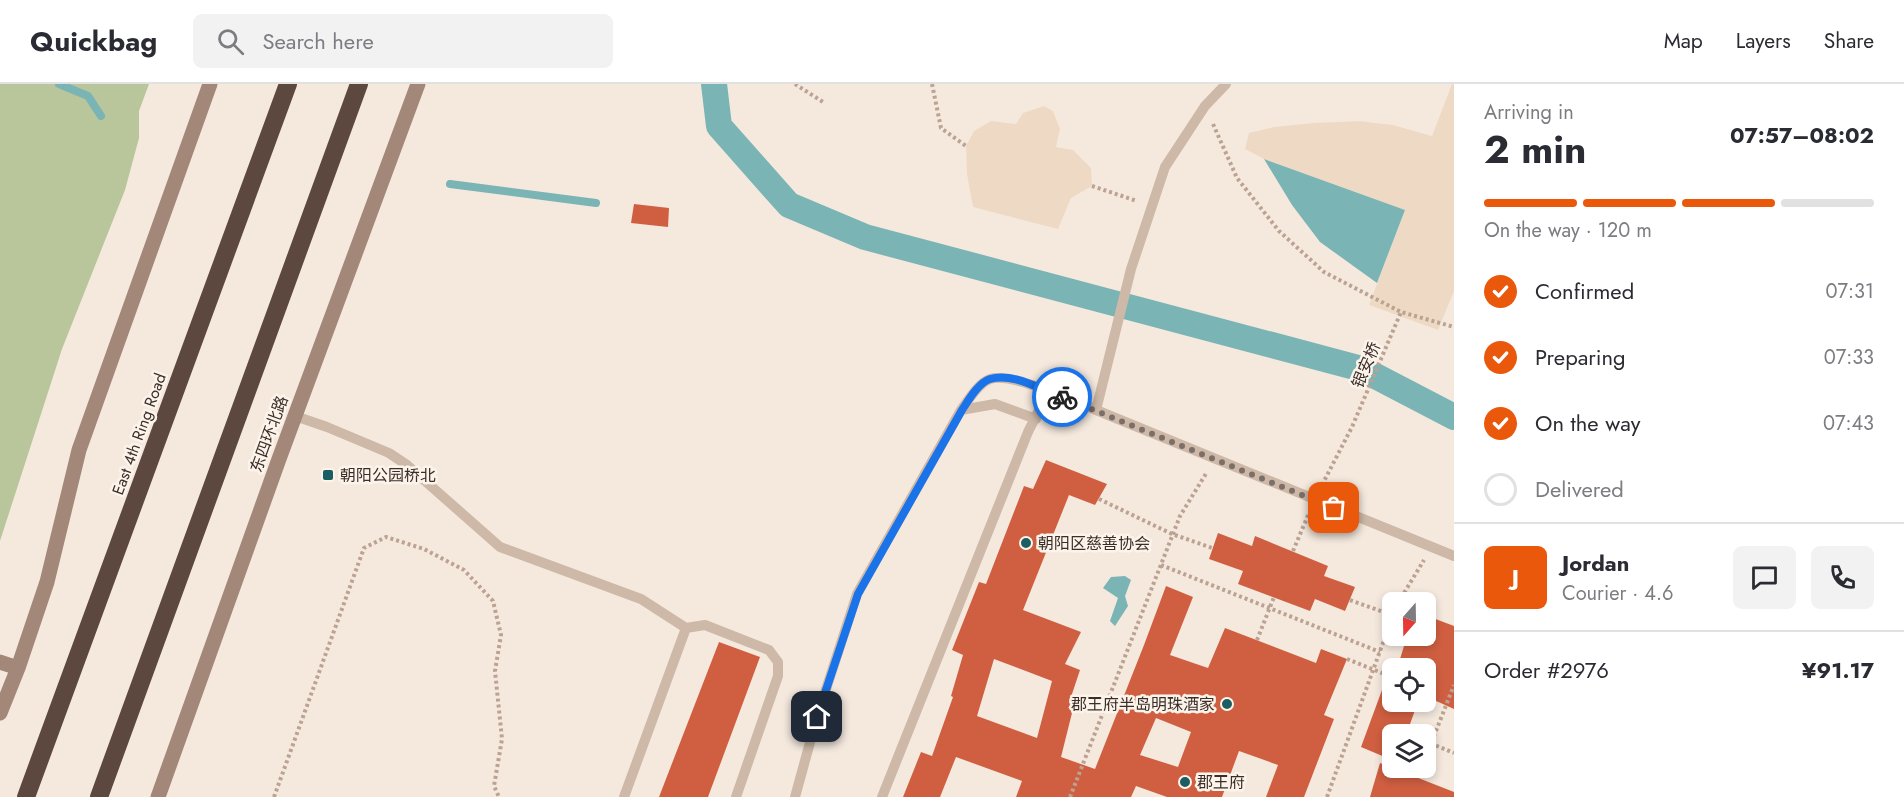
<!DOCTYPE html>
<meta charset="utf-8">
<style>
:root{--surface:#fff;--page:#f2f2f3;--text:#2b2b33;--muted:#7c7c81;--line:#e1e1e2;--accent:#ea580c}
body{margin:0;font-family:Jost,"Noto Sans SC",sans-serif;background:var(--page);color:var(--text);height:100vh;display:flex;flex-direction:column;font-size:22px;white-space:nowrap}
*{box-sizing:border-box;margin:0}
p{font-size:20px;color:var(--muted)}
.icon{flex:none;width:33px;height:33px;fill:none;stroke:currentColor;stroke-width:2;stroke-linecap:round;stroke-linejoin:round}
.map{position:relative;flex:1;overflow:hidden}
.drawer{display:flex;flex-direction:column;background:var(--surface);width:450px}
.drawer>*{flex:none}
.needle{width:39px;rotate:200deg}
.tools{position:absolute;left:1382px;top:508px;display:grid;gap:12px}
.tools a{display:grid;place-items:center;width:54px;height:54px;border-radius:9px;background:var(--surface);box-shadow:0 3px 9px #0003;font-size:30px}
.pin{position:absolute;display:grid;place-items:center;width:51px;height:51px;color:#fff;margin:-26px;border-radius:12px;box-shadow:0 3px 9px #0006}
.courier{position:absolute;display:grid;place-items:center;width:60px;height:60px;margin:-30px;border:4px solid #1a73e8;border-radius:50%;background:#fff;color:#222;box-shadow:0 2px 8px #0007}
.headline em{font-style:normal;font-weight:700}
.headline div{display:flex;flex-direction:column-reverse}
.headline{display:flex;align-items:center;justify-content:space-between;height:102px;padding:0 30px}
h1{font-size:39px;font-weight:700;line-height:45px}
.bar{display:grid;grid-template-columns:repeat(4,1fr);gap:9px 6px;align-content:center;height:72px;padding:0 30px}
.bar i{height:8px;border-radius:4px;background:var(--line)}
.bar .selected{background:var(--accent)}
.bar p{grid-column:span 4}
.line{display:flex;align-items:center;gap:15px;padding:0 30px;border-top:2px solid var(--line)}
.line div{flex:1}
.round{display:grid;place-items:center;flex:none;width:63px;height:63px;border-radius:9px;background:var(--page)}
ol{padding:0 30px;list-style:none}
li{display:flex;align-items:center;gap:18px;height:66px}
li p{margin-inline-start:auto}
li .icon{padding:6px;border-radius:50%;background:var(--accent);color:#fff;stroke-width:4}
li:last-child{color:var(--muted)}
li i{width:33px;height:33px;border:3px solid var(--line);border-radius:50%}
header{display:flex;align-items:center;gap:36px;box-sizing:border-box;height:84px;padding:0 30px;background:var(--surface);border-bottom:2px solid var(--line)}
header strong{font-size:28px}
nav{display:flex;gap:33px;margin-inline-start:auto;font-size:21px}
.search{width:420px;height:54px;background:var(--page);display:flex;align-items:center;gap:15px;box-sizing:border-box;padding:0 21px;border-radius:9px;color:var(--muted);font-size:22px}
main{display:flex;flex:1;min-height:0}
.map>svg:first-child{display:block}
.green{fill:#b9c69c}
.plaza{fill:#eedac4}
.water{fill:#7ab4b5}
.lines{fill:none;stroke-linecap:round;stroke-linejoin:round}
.stream{stroke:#7ab4b5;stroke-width:8}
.canal{stroke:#7ab4b5;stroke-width:26}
.building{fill:#d05f41;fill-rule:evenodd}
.path{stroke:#bba292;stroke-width:4;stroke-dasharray:3 3;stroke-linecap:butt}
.lane{stroke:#ceb9a8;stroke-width:10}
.secondary{stroke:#a38779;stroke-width:15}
.highway{stroke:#5c483f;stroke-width:18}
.done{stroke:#7c6f68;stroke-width:6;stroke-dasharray:0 10.8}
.route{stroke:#1a73e8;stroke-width:8}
.poi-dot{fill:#1a5e61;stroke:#fcf4eb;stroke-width:2}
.labels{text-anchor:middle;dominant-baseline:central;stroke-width:5;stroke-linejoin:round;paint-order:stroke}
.street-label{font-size:16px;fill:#3b2e29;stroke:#fcf4eb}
.poi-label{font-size:16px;fill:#3b2e29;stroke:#fcf4eb;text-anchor:start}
</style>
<header>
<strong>Quickbag</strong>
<div class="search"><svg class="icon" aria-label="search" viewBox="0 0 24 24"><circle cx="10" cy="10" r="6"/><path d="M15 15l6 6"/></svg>Search here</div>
<nav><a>Map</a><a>Layers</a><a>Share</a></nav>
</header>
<main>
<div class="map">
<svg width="1454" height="713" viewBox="0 0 1454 713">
<rect width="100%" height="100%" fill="#f5e9de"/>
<path class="green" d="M0,0h149l-10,27v27l-14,52 -63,159 -62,192z"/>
<path class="plaza" d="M1452,0h2v207l-16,39 -69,-25 36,-95 -141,-51 -19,-10 4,-16 25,-6 39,-4 46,-2 34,4 39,11z
M1044,22l9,5 7,18 -4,18 17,3 18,18 1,18 -21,12 -13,31 -85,-22 -6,-33 -1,-28 8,-15 17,-10 25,3 7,-11z"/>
<path class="water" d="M1264,75l141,51 -28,73 -57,-41 -28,-37z
M1125,492l6,4 -6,16 3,10 -13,20 -5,-5 8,-23 -15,-10 8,-11z"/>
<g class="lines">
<path class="stream" d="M59,0l29,12 13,20
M450,100l146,19"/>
<path class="canal" d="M714,0l5,42 70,79 76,32 497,132 92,48"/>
</g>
<path class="building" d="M634,120l35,4 -1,19 -37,-4z
M1046,376l61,24 -12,21 -26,-10 -46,115 58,22 -16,32 15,6 -11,33 5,2 -13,52 34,12 49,-124 22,-59 27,11 -23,58 38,13 17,-40 91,35 5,-14 26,10 -23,56 10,4 -30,78h-38l12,-32 -39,-14 -17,46h-55l-31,-11 -5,11h-115l6,-16 -66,-24 -16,40h-37l18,-45 11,4 21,-59 -2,-1 12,-41 -11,-5 27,-68 7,2 38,-98 9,3zM994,575l58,22 -15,57 -60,-22zM1156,634l35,14 -13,35 -38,-12z
M1218,449l34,13 3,-10 73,30 -4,10 31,11 -10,24 -30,-12 -5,12 -72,-27 5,-13 -34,-12z
M1425,531l29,11v83l-29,-13v-27h-28l10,-33h18z
M719,558l41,15 -52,140h-49z
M1392,601v17h26l-12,33h-14v25l-31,-13 21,-57 8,3z
M1380,679l74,29v5h-84z"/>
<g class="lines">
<path class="path" d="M795,0l28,18
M932,0l9,44 25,18
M1213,40l24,54 42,53 45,41 77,40 53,15
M1092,102l45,15
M1322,401l30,-58 49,-115
M1099,415l73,35 40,14
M1293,467l16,-38
M1161,481l219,87
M1350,516l42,15
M1398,519l26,-43
M1257,556l17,-43
M1347,575l45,18
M1399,646l11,5
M1425,657l29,12
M1425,675l29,-74
M1418,694l4,-10
M274,713l90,-249 22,-11 38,12 40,21 29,31 8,34 -6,36 7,68 -8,47 5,11
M1070,713l110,-281 27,-44
M1327,713l65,-179"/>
<path class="lane" d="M1226,0l-21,22 -40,61 -34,102 -35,141 358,146
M961,326l34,-6 41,15
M295,332l32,11 62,26 18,12 93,82 141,52 45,29 19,-3 64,25 9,12v14l-42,121
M624,713l62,-169
M795,713l22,-80 40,-123 104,-184c7,-9 17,-27 29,-31 22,-7 83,22 106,31
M882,713l146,-365 20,-40"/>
<path class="secondary" d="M0,578l18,6
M0,629l18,-45 29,-86 32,-132 131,-366
M158,713l121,-338 139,-375"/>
<path class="highway" d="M26,713l262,-713
M99,713l260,-713"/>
</g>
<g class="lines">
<path class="done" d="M1062,313l272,111"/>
<path class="route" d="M817,633l41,-123 104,-184c6,-9 16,-27 28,-31 23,-7 51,11 72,18"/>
</g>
<g class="poi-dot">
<rect x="322" y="385" width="12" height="12" rx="3"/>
<circle cx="1026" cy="459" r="6"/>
<circle cx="1227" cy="620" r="6"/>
<circle cx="1185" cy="698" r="6"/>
</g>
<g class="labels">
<g class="street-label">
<text transform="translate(1366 281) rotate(-67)">银安桥</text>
<text transform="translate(139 350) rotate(-70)">East 4th Ring Road</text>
<text transform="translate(269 350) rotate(-70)">东四环北路</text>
</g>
<g class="poi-label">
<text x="340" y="391">朝阳公园桥北</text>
<text x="1038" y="459">朝阳区慈善协会</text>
<text x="1215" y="620" text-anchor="end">郡王府半岛明珠酒家</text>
<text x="1197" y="698">郡王府</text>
</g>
</g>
</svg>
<div class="tools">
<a><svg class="needle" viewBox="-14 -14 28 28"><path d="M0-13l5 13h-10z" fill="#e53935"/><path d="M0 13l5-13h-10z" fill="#7c7c81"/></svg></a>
<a><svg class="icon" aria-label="locate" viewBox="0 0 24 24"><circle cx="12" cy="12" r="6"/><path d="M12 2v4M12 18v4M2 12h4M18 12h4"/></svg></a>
<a><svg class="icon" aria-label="layers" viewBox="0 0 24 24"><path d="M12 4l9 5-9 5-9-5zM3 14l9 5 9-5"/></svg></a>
</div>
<div class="pin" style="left:1334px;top:424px;background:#ea580c"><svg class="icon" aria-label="bag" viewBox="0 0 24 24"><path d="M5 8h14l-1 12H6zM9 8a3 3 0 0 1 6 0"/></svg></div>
<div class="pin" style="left:817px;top:633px;background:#1f2937"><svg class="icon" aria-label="home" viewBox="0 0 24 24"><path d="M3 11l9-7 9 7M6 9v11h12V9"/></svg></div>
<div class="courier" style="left:1062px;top:313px"><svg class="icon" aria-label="bike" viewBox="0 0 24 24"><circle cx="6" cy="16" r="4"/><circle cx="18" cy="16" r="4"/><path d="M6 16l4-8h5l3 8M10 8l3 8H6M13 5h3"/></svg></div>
</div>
<section class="drawer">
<div class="headline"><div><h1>2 min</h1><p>Arriving in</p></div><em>07:57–08:02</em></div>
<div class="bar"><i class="selected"></i><i class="selected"></i><i class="selected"></i><i></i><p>On the way · 120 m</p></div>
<ol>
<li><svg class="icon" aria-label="check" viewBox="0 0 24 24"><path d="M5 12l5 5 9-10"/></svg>Confirmed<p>07:31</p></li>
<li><svg class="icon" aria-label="check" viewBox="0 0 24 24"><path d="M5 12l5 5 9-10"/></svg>Preparing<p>07:33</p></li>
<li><svg class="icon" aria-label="check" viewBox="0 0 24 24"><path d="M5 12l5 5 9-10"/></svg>On the way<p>07:43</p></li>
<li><i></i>Delivered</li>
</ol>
<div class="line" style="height:108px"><b class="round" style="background:var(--accent);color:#fff">J</b><div><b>Jordan</b><p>Courier · 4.6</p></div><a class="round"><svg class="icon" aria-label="chat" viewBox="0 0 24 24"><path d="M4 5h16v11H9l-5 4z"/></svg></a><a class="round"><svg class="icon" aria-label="phone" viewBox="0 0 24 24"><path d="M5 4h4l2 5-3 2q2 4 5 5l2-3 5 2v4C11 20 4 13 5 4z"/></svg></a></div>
<div class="line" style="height:78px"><div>Order #2976</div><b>¥91.17</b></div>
</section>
</main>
